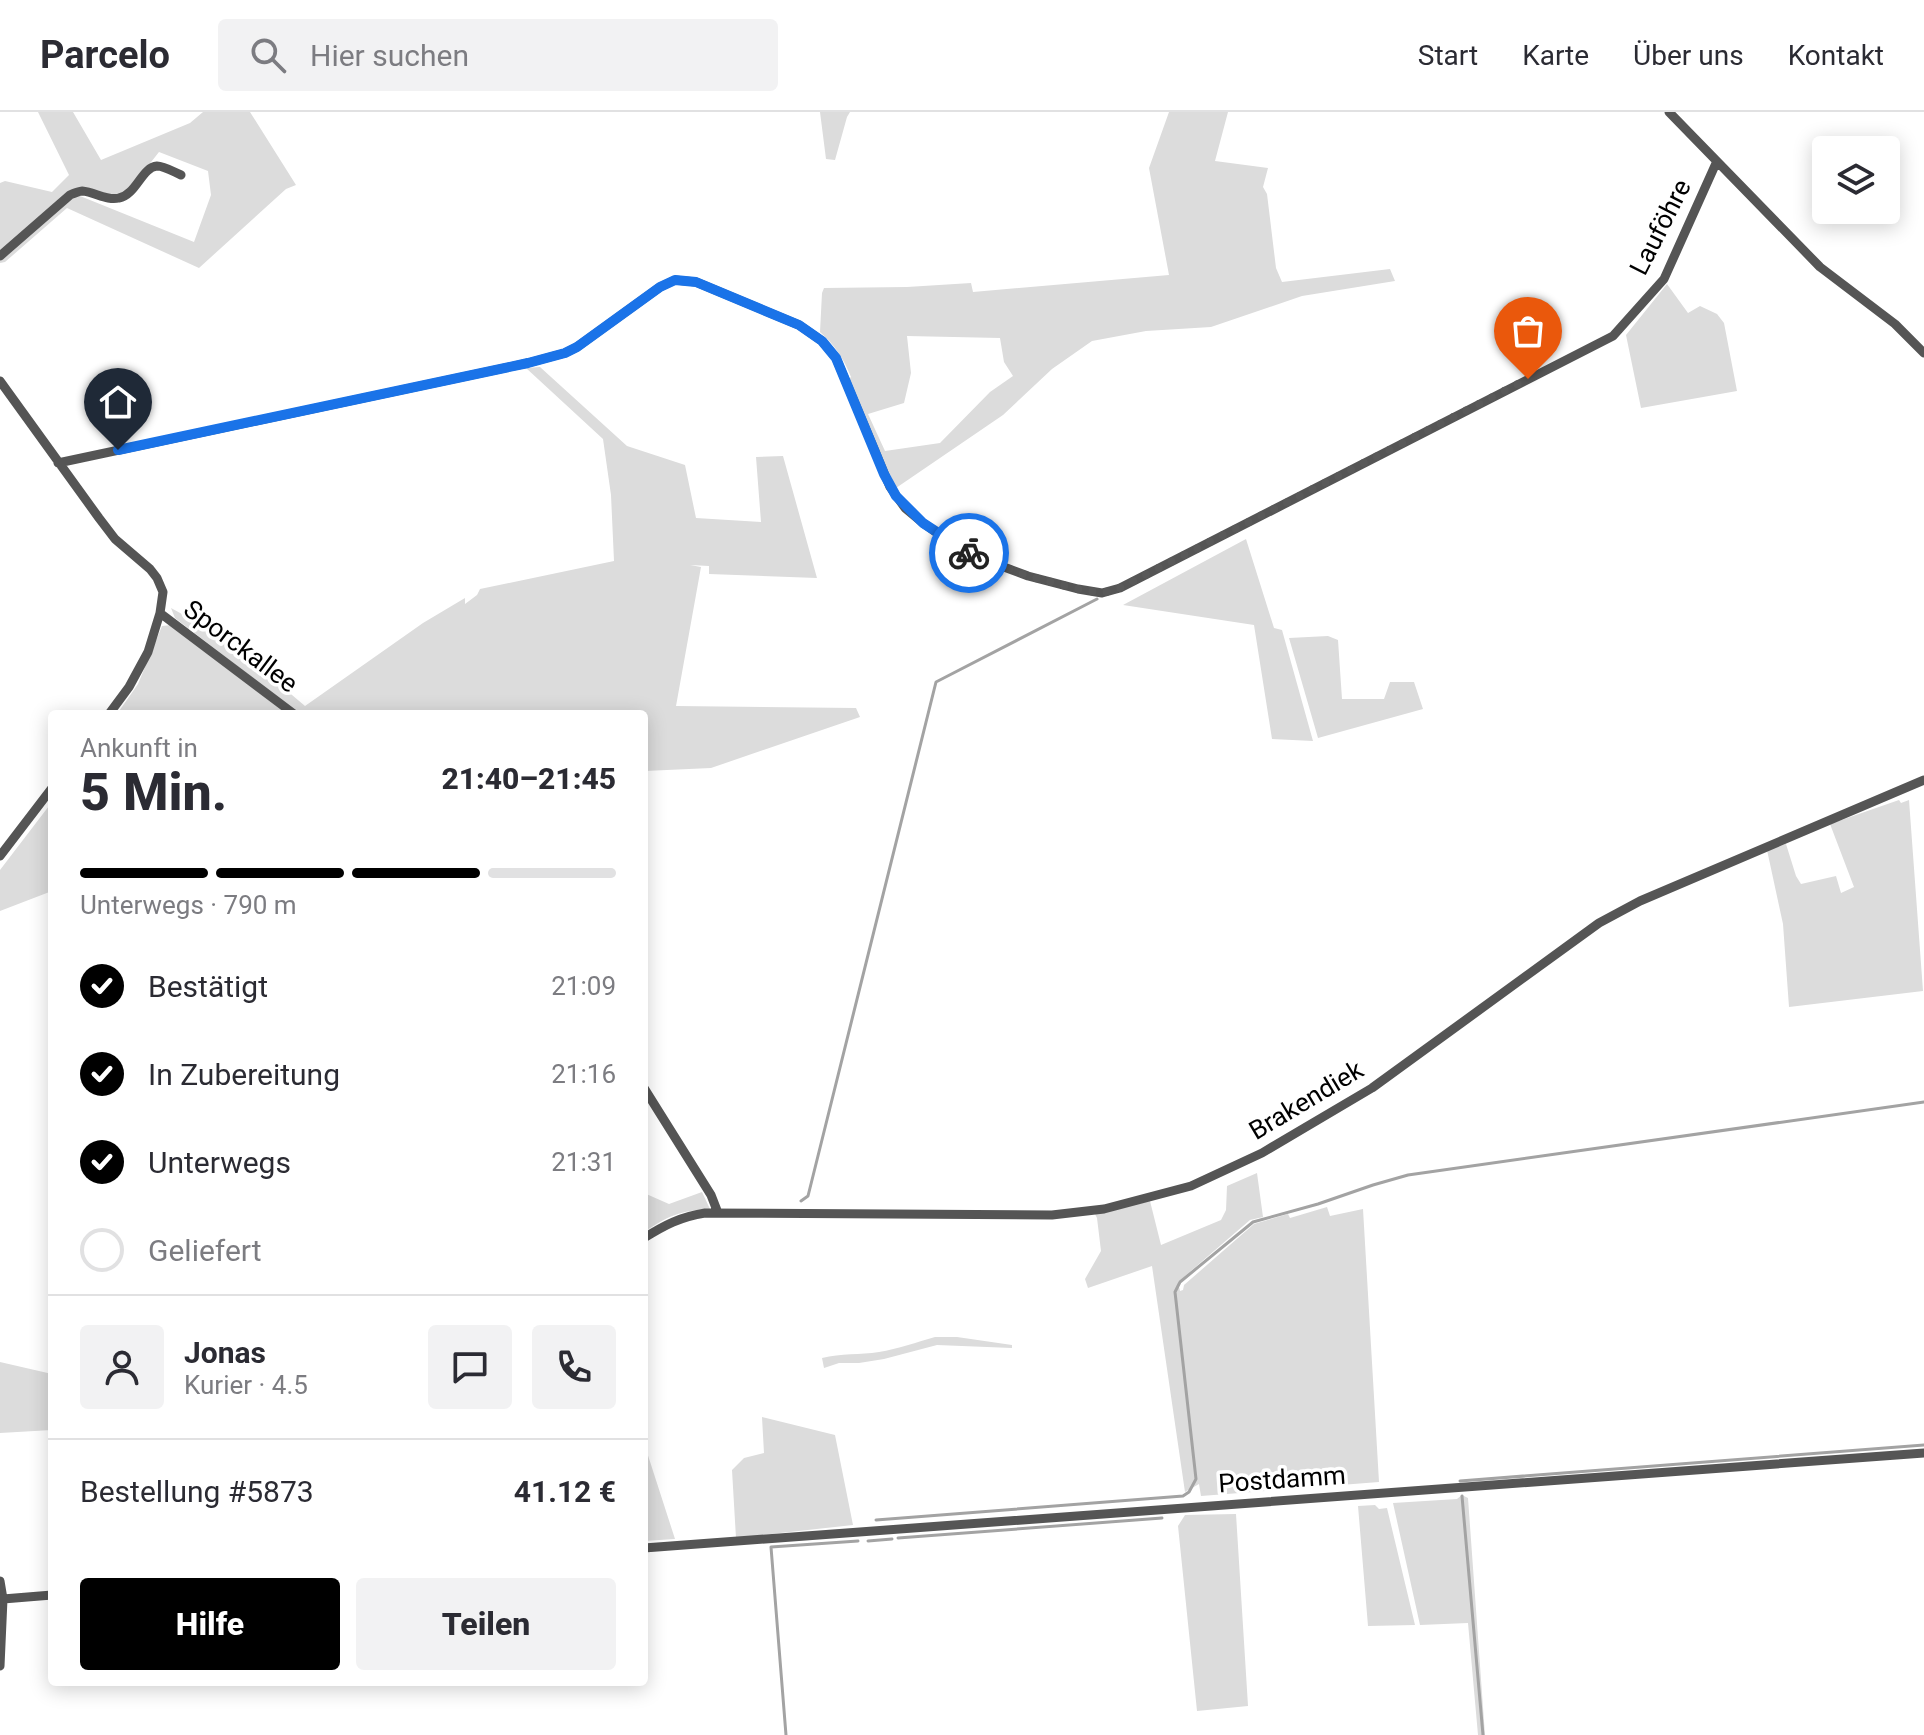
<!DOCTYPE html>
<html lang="de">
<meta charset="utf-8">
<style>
:root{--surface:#fff;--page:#f2f2f3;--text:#2b2b33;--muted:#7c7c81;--line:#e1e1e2;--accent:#000}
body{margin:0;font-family:Roboto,sans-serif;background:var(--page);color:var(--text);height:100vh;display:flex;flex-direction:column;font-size:30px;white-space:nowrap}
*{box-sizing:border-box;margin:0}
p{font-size:26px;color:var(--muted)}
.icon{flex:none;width:44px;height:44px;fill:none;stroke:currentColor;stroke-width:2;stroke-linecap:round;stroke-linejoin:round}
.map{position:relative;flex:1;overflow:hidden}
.details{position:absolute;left:48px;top:598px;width:600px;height:976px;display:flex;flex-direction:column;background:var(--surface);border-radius:8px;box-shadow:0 4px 20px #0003}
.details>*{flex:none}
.buttons{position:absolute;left:1812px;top:24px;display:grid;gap:16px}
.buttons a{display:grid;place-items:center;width:88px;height:88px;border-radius:8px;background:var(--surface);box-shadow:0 4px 20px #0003;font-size:40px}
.pin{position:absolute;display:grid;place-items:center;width:68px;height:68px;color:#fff;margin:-82px -34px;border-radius:50% 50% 50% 0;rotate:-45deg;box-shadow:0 0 8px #0007}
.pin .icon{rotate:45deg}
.courier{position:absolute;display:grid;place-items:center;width:80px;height:80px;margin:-40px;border:6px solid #1a73e8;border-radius:50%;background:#fff;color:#222;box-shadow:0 2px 10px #0007}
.head em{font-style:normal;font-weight:800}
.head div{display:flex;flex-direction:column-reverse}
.head{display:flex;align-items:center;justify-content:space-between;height:136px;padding:0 32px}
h1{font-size:52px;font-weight:800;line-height:60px}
.bar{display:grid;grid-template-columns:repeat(4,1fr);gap:12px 8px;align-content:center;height:96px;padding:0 32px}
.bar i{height:10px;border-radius:6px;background:var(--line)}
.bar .current{background:var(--accent)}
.bar p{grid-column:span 4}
.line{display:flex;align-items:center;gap:20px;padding:0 32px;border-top:2px solid var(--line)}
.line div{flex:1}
.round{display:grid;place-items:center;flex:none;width:84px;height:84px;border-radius:8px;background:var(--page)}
ol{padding:0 32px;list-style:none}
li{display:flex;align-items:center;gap:24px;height:88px}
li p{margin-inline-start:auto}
li .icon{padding:8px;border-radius:50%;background:var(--accent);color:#fff;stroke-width:4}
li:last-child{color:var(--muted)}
li i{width:44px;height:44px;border:4px solid var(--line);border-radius:50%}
.cta{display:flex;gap:16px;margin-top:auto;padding:16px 32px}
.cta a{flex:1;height:92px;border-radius:8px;background:var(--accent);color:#fff;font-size:32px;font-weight:800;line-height:92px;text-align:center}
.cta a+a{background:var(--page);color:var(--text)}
header{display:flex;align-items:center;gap:48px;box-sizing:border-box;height:112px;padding:0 40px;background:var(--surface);border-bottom:2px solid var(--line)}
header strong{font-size:38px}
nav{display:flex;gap:44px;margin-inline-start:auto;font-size:28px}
.search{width:560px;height:72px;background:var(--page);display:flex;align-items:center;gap:20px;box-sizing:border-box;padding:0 28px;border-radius:8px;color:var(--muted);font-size:30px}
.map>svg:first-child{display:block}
.green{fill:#dcdcdc;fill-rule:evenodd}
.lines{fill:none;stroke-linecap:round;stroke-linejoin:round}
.stream{stroke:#a3a3a3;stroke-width:3}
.minor{stroke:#555;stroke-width:9}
.done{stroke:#595959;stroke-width:8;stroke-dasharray:0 14.4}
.route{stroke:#1a73e8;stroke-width:10}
.labels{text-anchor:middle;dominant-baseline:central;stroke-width:7;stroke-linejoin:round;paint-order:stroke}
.street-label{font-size:26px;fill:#000;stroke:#fff}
</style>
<header>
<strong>Parcelo</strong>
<div class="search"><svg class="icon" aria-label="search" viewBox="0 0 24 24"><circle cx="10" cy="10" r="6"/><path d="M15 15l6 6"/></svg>Hier suchen</div>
<nav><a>Start</a><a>Karte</a><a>Über uns</a><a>Kontakt</a></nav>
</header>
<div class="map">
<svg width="1924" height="1623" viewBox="0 0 1924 1623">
<rect width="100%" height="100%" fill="#fff"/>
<path class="green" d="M38,0h35l28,48 89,-37 13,-11h47l46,73 -10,4 -87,79 -132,-60 -62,54 -5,1v-80l5,-2 47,11 17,-17zM159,40l49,19 3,24 -17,47 -114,-46 3,-7 32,7 14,-6z
M820,0h30l-3,5 -12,43 -9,-1z
M1169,0h59l-13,49 53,7 -5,19 4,7 9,74 6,14 108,-13 5,12 -93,15 -91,31 -65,4 -54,10 -40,28 -49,46 -107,73 -48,-108 3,-3c-7,-18 -17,-33 -31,-45l2,-39 2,-5 83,-1 64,-4 2,9 196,-17 -20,-107zM907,224l93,2 4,24 9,14 -23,16 -50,51 -55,8 -17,-37 36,-11 7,-30z
M1667,172l21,29 12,-7 17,8 7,9 13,68 -96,17 -15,-73z
M540,255l87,79 58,19 11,53 65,4 -5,-65 27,-1 34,122 -108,-4v-8l-19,-1 11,2 -25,139 180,2 4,9 -149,51 -66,3 -1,-57h-527l21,-30 24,-58 10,-1 81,53 -78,-60 -4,-10c50,27 92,62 134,98l118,-83 42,-25v6l12,-9 3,-6 134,-28 -3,-66 -8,-56 -77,-71z
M1246,427l28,89 8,2 31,111 -41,-2 -18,-114 -131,-20z
M1328,524l10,4 4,59h42l6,-17h24l9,27 -105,29 -29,-100z
M1899,688l2,3 8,-3 14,191 -134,16 -6,-83 -16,-74 19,-6 10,32 5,8 35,-8 5,17 13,-6 -24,-63z
M52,690v89l-52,20v-41z
M1257,1061l6,44 -13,3 -72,62 2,9 3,-1 1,-5 70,-61 34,-10 2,4 37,-11 3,9 33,-7 16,273 -178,14 -2,-12 -14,8 -33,-226 -64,22 -3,-9 16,-28 -4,-33 -2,-4 55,-13 11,44 60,-25 5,-10 1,-24z
M702,1080l8,17c-31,2 -40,6 -66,23v-39l25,11z
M935,1225h22l55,8v3l-75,-3 -53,14 -25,4h-20l-15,5 -2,-10c19,-5 38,-3 57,-6 19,-3 38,-10 56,-15z
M0,1250l52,12v56l-52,3z
M762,1305l73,18 18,90 -117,13 -4,-68 12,-12 20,-5z
M644,1331l31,96 -31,2z
M1462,1383l6,3 17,237h-7l-10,-112 -48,2 -27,-122 64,-4z
M1375,1393l4,4 8,-1 28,117 -47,1 -10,-120z
M1236,1402l12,192 -51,5 -19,-185 7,-11z"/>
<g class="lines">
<path class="stream" d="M801,1089l7,-5 128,-514 161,-83
M1460,1369l464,-36
M1462,1384l21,239
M876,1408l307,-24 6,-4 7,-13 -21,-187 5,-10 73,-60 65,-18 55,-19 35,-10 516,-73
M898,1426l264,-20
M868,1429l24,-2
M786,1623l-15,-188 87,-6"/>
<path class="minor" d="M1669,0l151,155 75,57 29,29
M0,144l70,-61c1,-1 11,-4 12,-4 13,1 25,10 37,7 17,-3 23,-31 38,-32 7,0 17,6 24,9
M0,269l99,137 16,21 35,30 7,9 6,14 -3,21 -12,39 -19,35 -20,27
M58,351l470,-100 37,-10 12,-6 83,-60 15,-7 21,2 103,43 23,16 14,17 54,129 15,21 18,15 27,19 27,15 51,19 50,13 24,4 18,-5 493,-252 51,-57 53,-118
M160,501l134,101
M0,744l52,-68
M644,976l67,107 7,18
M644,1126c21,-13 36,-21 61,-25l347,2 52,-6 87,-23 71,-33 110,-65 227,-165 41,-22 284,-121
M644,1436l1280,-95
M0,1469l3,18 -3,67
M3,1487l49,-4"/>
</g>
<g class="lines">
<path class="done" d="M969,441l59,23 50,13 24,4 18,-5 408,-209"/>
<path class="route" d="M118,338l410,-87 37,-10 12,-6 83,-60 15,-7 21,2 103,43 23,16 14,17 48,116 12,22 27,27 46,30"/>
</g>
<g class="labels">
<g class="street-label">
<text transform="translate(1660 115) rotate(-63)">Lauföhre</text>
<text transform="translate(241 534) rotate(37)">Sporckallee</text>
<text transform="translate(1306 988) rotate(-31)">Brakendiek</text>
<text transform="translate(1282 1367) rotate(-4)">Postdamm</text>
</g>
</g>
</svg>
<div class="buttons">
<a><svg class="icon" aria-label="layers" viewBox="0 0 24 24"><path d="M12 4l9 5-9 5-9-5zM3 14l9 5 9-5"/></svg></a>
</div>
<div class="pin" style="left:1528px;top:267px;background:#ea580c"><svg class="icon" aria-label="bag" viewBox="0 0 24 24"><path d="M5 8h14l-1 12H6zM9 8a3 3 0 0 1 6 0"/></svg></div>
<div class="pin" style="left:118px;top:338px;background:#1f2937"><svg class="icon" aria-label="home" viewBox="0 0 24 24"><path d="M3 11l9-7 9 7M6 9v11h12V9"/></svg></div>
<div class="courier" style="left:969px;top:441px"><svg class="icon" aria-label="bike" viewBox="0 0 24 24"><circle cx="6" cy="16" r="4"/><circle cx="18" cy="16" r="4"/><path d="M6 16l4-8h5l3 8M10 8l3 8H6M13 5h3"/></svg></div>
<section class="details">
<div class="head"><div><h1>5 Min.</h1><p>Ankunft in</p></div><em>21:40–21:45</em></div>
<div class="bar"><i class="current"></i><i class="current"></i><i class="current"></i><i></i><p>Unterwegs · 790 m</p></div>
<ol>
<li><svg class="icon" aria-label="check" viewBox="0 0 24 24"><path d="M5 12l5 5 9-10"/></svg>Bestätigt<p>21:09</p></li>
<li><svg class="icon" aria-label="check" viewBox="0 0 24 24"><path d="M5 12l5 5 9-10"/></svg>In Zubereitung<p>21:16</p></li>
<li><svg class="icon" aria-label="check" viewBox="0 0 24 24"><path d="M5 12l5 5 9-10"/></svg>Unterwegs<p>21:31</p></li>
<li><i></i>Geliefert</li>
</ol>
<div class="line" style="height:144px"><a class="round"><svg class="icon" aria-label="person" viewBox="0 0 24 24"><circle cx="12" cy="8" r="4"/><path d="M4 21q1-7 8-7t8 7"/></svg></a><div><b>Jonas</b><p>Kurier · 4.5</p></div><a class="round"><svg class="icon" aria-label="chat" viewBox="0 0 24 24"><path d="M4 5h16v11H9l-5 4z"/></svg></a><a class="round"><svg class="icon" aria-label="phone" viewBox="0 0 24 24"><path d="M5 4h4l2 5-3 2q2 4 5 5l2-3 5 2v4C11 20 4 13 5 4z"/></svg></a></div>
<div class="line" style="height:104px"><div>Bestellung #5873</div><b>41.12 €</b></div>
<div class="cta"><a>Hilfe</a><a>Teilen</a></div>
</section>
</div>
